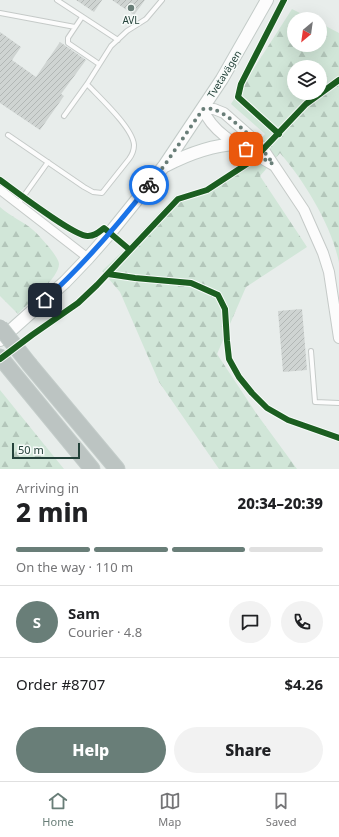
<!DOCTYPE html>
<meta charset="utf-8">
<style>
:root{--surface:#fff;--page:#f2f2f2;--text:#202124;--muted:#757577;--line:#e0e0e0;--accent:#697e78}
body{margin:0;font-family:"Noto Sans",sans-serif;background:var(--page);color:var(--text);height:100vh;display:flex;flex-direction:column;font-size:15px;white-space:nowrap}
*{box-sizing:border-box;margin:0}
p{font-size:13px;color:var(--muted)}
.icon{flex:none;width:22px;height:22px;fill:none;stroke:currentColor;stroke-width:2;stroke-linecap:round;stroke-linejoin:round}
.map{position:relative;height:469px;overflow:hidden}
.details{display:flex;flex-direction:column;background:var(--surface);flex:1}
.details>*{flex:none}
.needle{width:26px;rotate:209deg}
.buttons{position:absolute;left:287px;top:12px;display:grid;gap:8px}
.buttons a{display:grid;place-items:center;width:40px;height:40px;border-radius:50%;background:var(--surface);box-shadow:0 4px 16px #0002;font-size:20px}
.scale{position:absolute;left:12px;bottom:10px;width:68px;box-sizing:border-box;padding-left:4px;border:2px solid #24423a;border-top:0;font-size:11px;line-height:14px;white-space:nowrap;color:#24423a;-webkit-text-stroke:3px #f7fbf9;paint-order:stroke}
.pin{position:absolute;display:grid;place-items:center;width:34px;height:34px;color:#fff;margin:-17px;border-radius:8px;box-shadow:0 2px 6px #0006}
.courier{position:absolute;display:grid;place-items:center;width:40px;height:40px;margin:-20px;border:3px solid #1a73e8;border-radius:50%;background:#fff;color:#222;box-shadow:0 1px 5px #0007}
.overview em{font-style:normal;font-weight:800}
.overview div{display:flex;flex-direction:column-reverse}
.overview{display:flex;align-items:center;justify-content:space-between;height:68px;padding:0 16px}
h1{font-size:26px;font-weight:800;line-height:30px}
.bar{display:grid;grid-template-columns:repeat(4,1fr);gap:6px 4px;align-content:center;height:48px;padding:0 16px}
.bar i{height:5px;border-radius:3px;background:var(--line)}
.bar .on{background:var(--accent)}
.bar p{grid-column:span 4}
.line{display:flex;align-items:center;gap:10px;padding:0 16px;border-top:1px solid var(--line)}
.line div{flex:1}
.round{display:grid;place-items:center;flex:none;width:42px;height:42px;border-radius:21px;background:var(--page)}
.primary-button{display:flex;gap:8px;margin-top:auto;padding:8px 16px}
.primary-button a{flex:1;height:46px;border-radius:24px;background:var(--accent);color:#fff;font-size:16px;font-weight:800;line-height:46px;text-align:center}
.primary-button a+a{background:var(--page);color:var(--text)}
.tab-bar{display:flex;justify-content:space-around;align-items:center;height:56px;border-top:1px solid var(--line);background:var(--surface);font-size:11px;color:var(--muted)}
.tab-bar a{display:grid;justify-items:center;gap:2px}
.tab-bar .on{color:var(--accent)}
.map>svg:first-child{display:block}
.forest{fill:url(#forest-firs);fill-rule:evenodd}
.building{fill:url(#building-hatch)}
.lines{fill:none;stroke-linecap:round;stroke-linejoin:round}
.service-casing{stroke:#c5cac8;stroke-width:6}
.minor-casing{stroke:#c5cac8;stroke-width:10}
.tertiary-casing{stroke:#c5cac8;stroke-width:12}
.secondary-casing{stroke:#c3cbc8;stroke-width:14}
.motorway-casing{stroke:#c3ccc9;stroke-width:17}
.service{stroke:#fcfcfc;stroke-width:4}
.minor{stroke:#fcfcfc;stroke-width:8}
.tertiary{stroke:#fcfcfc;stroke-width:10}
.secondary{stroke:#fcfcfc;stroke-width:12}
.motorway{stroke:#bcc4c2;stroke-width:15}
.motorway-bridge-casing{stroke:#c3ccc9;stroke-width:17;stroke-linecap:butt}
.motorway-bridge{stroke:#bcc4c2;stroke-width:15}
.cycleway-casing{stroke:#f7fbf9;stroke-width:8}
.cycleway{stroke:#1b5e20;stroke-width:6}
.done{stroke:#697e78;stroke-width:4;stroke-dasharray:0 7.2}
.route{stroke:#1a73e8;stroke-width:5}
.poi-dot{fill:#697e78;stroke:#f7fbf9;stroke-width:1.5}
.labels{text-anchor:middle;dominant-baseline:central;stroke-width:3;stroke-linejoin:round;paint-order:stroke}
.poi-label{font-size:10px;fill:#24423a;stroke:#f7fbf9}
.street-label{font-size:10px;fill:#24423a;stroke:#f7fbf9}
</style>
<div class="map">
<svg width="339" height="469" viewBox="0 0 339 469">
<defs>
<pattern id="forest-firs" width="22" height="20" patternUnits="userSpaceOnUse"><rect width="22" height="20" fill="#d1e6d8"/><path d="M5 1l3.5 6h-7zM16 11l3.5 6h-7z" fill="#b3c6ba"/></pattern>
<pattern id="building-hatch" width="6" height="6" patternUnits="userSpaceOnUse"><rect width="6" height="6" fill="#cfd4d2"/><path d="M-1 1l2-2M0 6l6-6M5 7l2-2" fill="none" stroke="#b2b7b5"/></pattern>
</defs>
<rect width="100%" height="100%" fill="#e8edeb"/>
<path class="forest" d="M292,9l20,10h-18v26h26v-22l19,10v230c-7,-37 -34,-81 -59,-110l-20,23 47,71 -61,40 -29,67 39,59 41,56h-78l-60,-87 -39,-90 -18,-21 22,-21 51,-54 29,-8 29,-18 32,-36 -34,-30zM294,67h26v26h-26z
M0,207c11,10 23,14 33,23 6,5 26,27 26,34 0,14 -31,39 -41,50l-18,-18z
M0,390l64,79h-64z"/>
<path class="building" d="M76,0h26l-8,12z
M112,0h33l-11,15z
M0,32l21,15 -9,13 24,17 24,-35 26,18 -25,34 3,2 -24,34 -40,-27z
M302,309l5,61 -24,2 -5,-61z"/>
<g class="lines">
<defs>
<path id="service" d="M57,0l61,40
M0,13l75,14
M82,17l-14,21v5l31,21
M64,116l23,-32
M8,135l76,52 9,5 9,1 27,-34c3,-4 5,-9 5,-14 -1,-17 -35,-48 -47,-61l24,-38 16,-15 19,-12 16,-19
M18,204l30,-42
M311,351l4,51 24,1"/>
<path id="minor" d="M0,190l88,68"/>
<path id="tertiary" d="M273,165c-25,-15 -59,-28 -70,-56h11l10,4 33,29 9,11 38,57 19,43 6,19 10,66"/>
<path id="secondary" d="M165,166c23,-12 46,-21 72,-22
M0,340l65,-58 23,-24 22,-25 54,-67 58,-87 45,-79"/>
<path id="motorway" d="M0,357l92,112
M30,365l87,104"/>
</defs>
<use href="#service" class="service-casing"/>
<use href="#minor" class="minor-casing"/>
<use href="#tertiary" class="tertiary-casing"/>
<use href="#secondary" class="secondary-casing"/>
<use href="#motorway" class="motorway-casing"/>
<use href="#service" class="service"/>
<use href="#minor" class="minor"/>
<use href="#tertiary" class="tertiary"/>
<use href="#secondary" class="secondary"/>
<use href="#motorway" class="motorway"/>
<defs>
<path id="motorway-bridge" d="M0,327l30,38"/>
</defs>
<use href="#motorway-bridge" class="motorway-bridge-casing"/>
<use href="#motorway-bridge" class="motorway-bridge"/>
<defs>
<path id="cycleway" d="M279,134l-41,-37 3,-13 43,-84
M0,180c14,10 75,57 88,56 7,0 11,-4 16,-8l26,22
M108,274l27,4 56,5 27,12 7,14 2,32 2,18 10,18 13,16 15,15 21,12 51,18
M0,359l32,-24 46,-32 19,-18 81,-86 29,-9 46,-30 53,-56 33,-24"/>
</defs>
<use href="#cycleway" class="cycleway-casing"/>
<use href="#cycleway" class="cycleway"/>
</g>
<g class="lines">
<path class="done" d="M149,185l15,-19 39,-57c4,0 8,-1 12,1 18,6 48,38 58,54l-27,-15"/>
<path class="route" d="M45,300c38,-35 72,-74 104,-115"/>
</g>
<circle class="poi-dot" cx="131" cy="8" r="4"/>
<g class="labels">
<g class="poi-label">
<text x="131" y="20">AVL</text>
</g>
<g class="street-label">
<text transform="translate(224 74) rotate(-58)">Tvetavägen</text>
</g>
</g>
</svg>
<div class="buttons">
<a><svg class="needle" viewBox="-14 -14 28 28"><path d="M0-13l5 13h-10z" fill="#e53935"/><path d="M0 13l5-13h-10z" fill="#757577"/></svg></a>
<a><svg class="icon" aria-label="layers" viewBox="0 0 24 24"><path d="M12 4l9 5-9 5-9-5zM3 14l9 5 9-5"/></svg></a>
</div>
<div class="scale">50 m</div>
<div class="pin" style="left:246px;top:149px;background:#ea580c"><svg class="icon" aria-label="bag" viewBox="0 0 24 24"><path d="M5 8h14l-1 12H6zM9 8a3 3 0 0 1 6 0"/></svg></div>
<div class="pin" style="left:45px;top:300px;background:#1f2937"><svg class="icon" aria-label="home" viewBox="0 0 24 24"><path d="M3 11l9-7 9 7M6 9v11h12V9"/></svg></div>
<div class="courier" style="left:149px;top:185px"><svg class="icon" aria-label="bike" viewBox="0 0 24 24"><circle cx="6" cy="16" r="4"/><circle cx="18" cy="16" r="4"/><path d="M6 16l4-8h5l3 8M10 8l3 8H6M13 5h3"/></svg></div>
</div>
<section class="details">
<div class="overview"><div><h1>2 min</h1><p>Arriving in</p></div><em>20:34–20:39</em></div>
<div class="bar"><i class="on"></i><i class="on"></i><i class="on"></i><i></i><p>On the way · 110 m</p></div>
<div class="line" style="height:72px"><b class="round" style="background:var(--accent);color:#fff">S</b><div><b>Sam</b><p>Courier · 4.8</p></div><a class="round"><svg class="icon" aria-label="chat" viewBox="0 0 24 24"><path d="M4 5h16v11H9l-5 4z"/></svg></a><a class="round"><svg class="icon" aria-label="phone" viewBox="0 0 24 24"><path d="M5 4h4l2 5-3 2q2 4 5 5l2-3 5 2v4C11 20 4 13 5 4z"/></svg></a></div>
<div class="line" style="height:52px"><div>Order #8707</div><b>$4.26</b></div>
<div class="primary-button"><a>Help</a><a>Share</a></div>
</section>
<nav class="tab-bar">
<a class="on"><svg class="icon" aria-label="home" viewBox="0 0 24 24"><path d="M3 11l9-7 9 7M6 9v11h12V9"/></svg>Home</a>
<a><svg class="icon" aria-label="map" viewBox="0 0 24 24"><path d="M3 6l6-2 6 2 6-2v14l-6 2-6-2-6 2zM9 4v14M15 6v14"/></svg>Map</a>
<a><svg class="icon" aria-label="saved" viewBox="0 0 24 24"><path d="M7 4h10v16l-5-4-5 4z"/></svg>Saved</a>
</nav>
